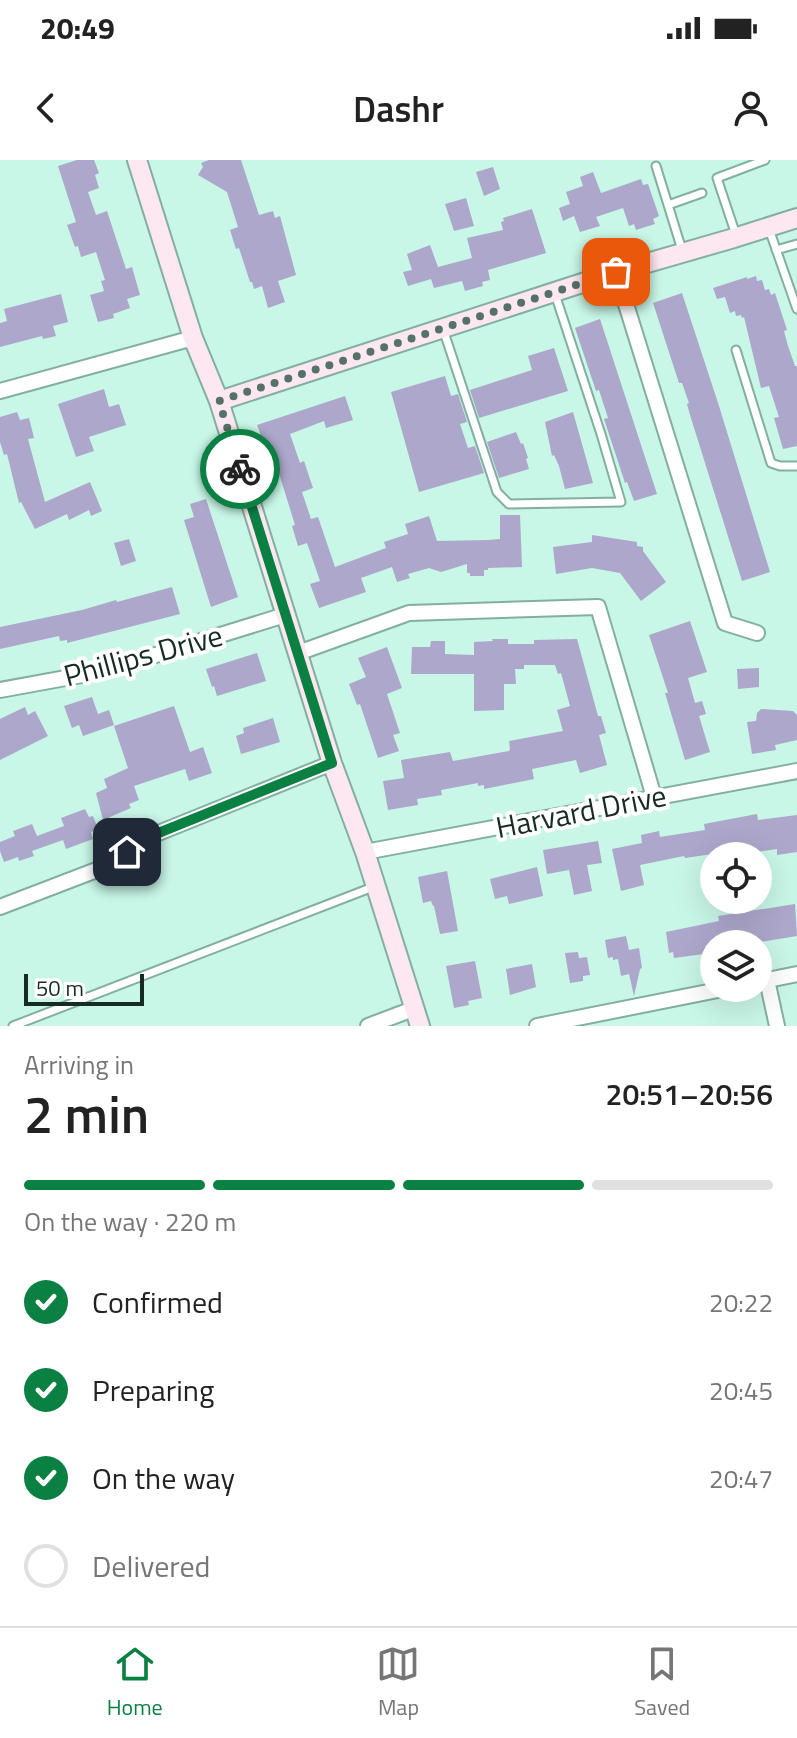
<!DOCTYPE html>
<meta charset="utf-8">
<style>
:root{--surface:#fff;--page:#f6f6f6;--text:#222;--muted:#767676;--line:#e0e0e0;--accent:#0b8043}
body{margin:0;font-family:"Titillium Web",sans-serif;background:var(--page);color:var(--text);height:100vh;display:flex;flex-direction:column;font-size:30px;white-space:nowrap}
*{box-sizing:border-box;margin:0}
p{font-size:26px;color:var(--muted)}
.icon{flex:none;width:44px;height:44px;fill:none;stroke:currentColor;stroke-width:2;stroke-linecap:round;stroke-linejoin:round}
.map{position:relative;height:866px;overflow:hidden}
.details{display:flex;flex-direction:column;background:var(--surface);flex:1}
.details>*{flex:none}
.buttons{position:absolute;left:700px;top:682px;display:grid;gap:16px}
.buttons a{display:grid;place-items:center;width:72px;height:72px;border-radius:50%;background:var(--surface);box-shadow:0 8px 32px #0002;font-size:40px}
.scale{position:absolute;left:24px;bottom:20px;width:120px;box-sizing:border-box;padding-left:8px;border:4px solid #182a24;border-top:0;font-size:22px;line-height:28px;white-space:nowrap;color:#182a24;-webkit-text-stroke:6px #fff;paint-order:stroke}
.pin{position:absolute;display:grid;place-items:center;width:68px;height:68px;color:#fff;margin:-34px;border-radius:16px;box-shadow:0 4px 12px #0006}
.courier{position:absolute;display:grid;place-items:center;width:80px;height:80px;margin:-40px;border:6px solid #0b8043;border-radius:50%;background:#fff;color:#222;box-shadow:0 2px 10px #0007}
.overview em{font-style:normal;font-weight:600}
.overview div{display:flex;flex-direction:column-reverse}
.overview{display:flex;align-items:center;justify-content:space-between;height:136px;padding:0 24px}
h1{font-size:52px;font-weight:600;line-height:60px}
.bar{display:grid;grid-template-columns:repeat(4,1fr);gap:12px 8px;align-content:center;height:96px;padding:0 24px}
.bar i{height:10px;border-radius:6px;background:var(--line)}
.bar .selected{background:var(--accent)}
.bar p{grid-column:span 4}
ol{padding:0 24px;list-style:none}
li{display:flex;align-items:center;gap:24px;height:88px}
li p{margin-inline-start:auto}
li .icon{padding:8px;border-radius:50%;background:var(--accent);color:#fff;stroke-width:4}
li:last-child{color:var(--muted)}
li i{width:44px;height:44px;border:4px solid var(--line);border-radius:50%}
.status{display:flex;justify-content:space-between;align-items:center;height:56px;padding:0 40px;background:var(--surface);direction:ltr}
.status svg{height:22px;fill:currentColor}
header{display:flex;justify-content:space-between;align-items:center;height:104px;padding:0 24px;background:var(--surface);font-size:36px;font-weight:600}
.dock{display:flex;justify-content:space-around;align-items:center;height:112px;border-top:2px solid var(--line);background:var(--surface);font-size:22px;color:var(--muted)}
.dock a{display:grid;justify-items:center;gap:4px}
.dock .selected{color:var(--accent)}
.map>svg:first-child{display:block}
.building{fill:#ada7cb}
.lines{fill:none;stroke-linecap:round;stroke-linejoin:round}
.lane-casing{stroke:#83afa1;stroke-width:11}
.street-casing{stroke:#83afa1;stroke-width:18}
.secondary-casing{stroke:#83afa1;stroke-width:22}
.lane{stroke:#fff;stroke-width:7}
.street{stroke:#fff;stroke-width:14}
.secondary{stroke:#fde7f0;stroke-width:18}
.done{stroke:#567168;stroke-width:8;stroke-dasharray:0 14.4}
.route{stroke:#0b8043;stroke-width:10}
.labels{text-anchor:middle;dominant-baseline:central;stroke-width:8;stroke-linejoin:round;paint-order:stroke}
.street-label{font-size:30px;fill:#182a24;stroke:#fff}
</style>
<div class="status"><b>20:49</b><svg viewBox="0 0 49 12"><path d="M0 12V9h3v3zM5 12V6h3v6zM10 12V3h3v9zM15 12V0h3v12zM26 1h20v11H26zM47 4h2v5h-2z"/></svg></div>
<header><svg class="icon" aria-label="back" viewBox="0 0 24 24"><path d="M15 5l-7 7 7 7"/></svg>Dashr<svg class="icon" aria-label="person" viewBox="0 0 24 24"><circle cx="12" cy="8" r="4"/><path d="M4 21q1-7 8-7t8 7"/></svg></header>
<div class="map">
<svg width="797" height="866" viewBox="0 0 797 866">
<rect width="100%" height="100%" fill="#c8f6e7"/>
<path class="building" d="M77,0h17l5,13 -4,2 4,13 -11,4 8,23 11,-4 19,58 6,-2 8,28 -13,4 3,9 -17,6 1,4 -16,4 -8,-27 14,-4 -3,-10 4,-1 -9,-28 -15,5 -3,-11 -3,1 -8,-22 9,-3 -18,-56z
M209,0h32l18,55 14,-4 2,7 5,-2 16,59 -18,6 7,21 -17,6 -6,-22 -8,3 -2,-7h-2l-11,-34 -3,1 -6,-19 8,-3 -11,-35 -29,-17 5,-8 -2,-4z
M493,7l7,22 -16,7 -8,-24z
M593,12l8,21 40,-14 2,6 5,-1 11,32 -6,3 2,5 -19,6 -2,-6 -5,2 -6,-18 -27,9 4,9 -20,6 -6,-16 -11,5 -4,-13 11,-4 -4,-12 17,-6 -3,-9z
M466,38l8,28 -20,5 -9,-27z
M532,49l14,44 -58,17 2,10 -8,2 1,4 -18,5 -3,-10 -28,7 -3,-9 -23,7 -5,-14 9,-2 -5,-16 23,-9 8,22 34,-9 -5,-20 36,-8 -2,-8 3,-1 -1,-3z
M756,116l1,5 5,-1 3,10 4,-1 2,6 4,-2 12,37 -3,1 4,15 7,20h2v80l-14,3 -9,-31 5,-1 -10,-31 -8,2 -17,-71 -2,1 -1,-3 -5,1 -1,-5 -5,2 -5,-16 -8,2 -4,-11 34,-11v2z
M682,133l37,113 51,166 -28,9 -52,-166 -3,-11 2,-1 -7,-20h-3l-26,-80z
M61,134l7,28 -15,4 3,10 -13,3 -1,-3 -42,11v-24l7,-2 -3,-12z
M600,159l57,175 -23,7 -7,-19 -2,1 -21,-64 4,-1 -9,-28 -3,1 -21,-63z
M554,188l14,43 -89,27 -9,-28 62,-20 -4,-14z
M445,216l6,20 7,-2 9,28 -7,2 8,24 7,-2 9,27 -65,19 -28,-100z
M104,229l5,18 10,-3 7,21 -37,12 5,14 -18,6 -18,-53z
M345,236l8,24 -27,8 -2,-7 -34,13 10,29 4,-2 9,27 -11,4 9,27 7,-2 17,50 51,-19 -2,-6 24,-8 -3,-10 24,-8 8,25 51,-1 12,-1v-24h20l2,52 -34,1v2h-4v6h-14v-3h-3v-9l-26,8 -12,-4 -21,6 2,4 -13,4 -5,-15 -31,11 5,14 -47,16 -9,-24 10,-3 -13,-38 -9,3 -6,-20 3,-1 -17,-55 -11,-31 -4,2 -6,-16z
M17,252l3,8 9,-2 5,20 -6,1 17,63 45,-20 12,29 -11,5 -2,-6 -20,10 -2,-6 -32,15 -14,-27 -2,1 -12,-49 -3,1 -4,-13v-25z
M573,252l20,71 -28,6 -6,-23 -5,-11 -2,1 -7,-34z
M516,272l5,12 2,-1 5,15 -2,1 3,10 -30,9 -12,-36z
M206,339l32,98 -27,10 -27,-87 10,-3 -4,-13z
M592,375l45,7v4l6,1v4l23,31 -25,19 -21,-28 -28,-5 -36,6 -3,-27 39,-5z
M129,379l7,22 -15,5 -7,-23z
M172,427l8,27 -113,29v-3l-7,1 -1,-5 -59,13v-22l82,-17 34,-10 1,2z
M690,461l17,51 -19,6 7,25 7,-2 4,13 -7,2 11,36 -25,8 -20,-67h3l-19,-58z
M492,479h16v5h26v-4l43,-1 21,77h3l5,17 -7,2 8,30 -27,8 -4,-13 -44,9 2,10 -50,10v-4l-6,1v-3l-37,7 1,5 -25,4 1,6 -30,5 -5,-29 21,-3 -3,-18 49,-8 3,9 56,-10 1,-2 -1,-8 54,-10 -6,-21 13,-4 -9,-33 -3,1 -3,-9h-31v4h-9l1,15h-12v26l-30,1v-37h-63l1,-27h18l1,-6h14v13l29,1v-13l19,-1z
M387,487l15,41 -15,6 13,39 -7,2 6,16 -21,7 -18,-54 -3,1 -8,-21 17,-7 -8,-19z
M257,493l9,28 -49,15 -3,-10 -2,1 -6,-18z
M759,508v19l-21,2 -1,-20z
M92,537l6,17 11,-4 5,15 -31,11 -4,-11 -7,3 -8,-22z
M174,546l16,46 13,-5 9,26 -23,8 -4,-12 -51,17 5,14 -10,4 2,4 -28,12 -7,-27 11,-5 -3,-9 24,-11 -14,-42z
M25,547l3,8 7,-4 13,25 -48,24v-41z
M761,549l32,2 4,4v25l-22,5 1,5 -24,4 -5,-32 9,-1 1,-8z
M273,558l7,24 -39,12 -5,-18 8,-3 -1,-5z
M85,649l4,8 4,-1 5,13 -7,3 2,7 -27,10 -3,-9 -31,11 2,5 -15,5 -1,-4 -14,5 -4,-11v-9l15,-6 -2,-5 19,-7 5,12 27,-10 -3,-8z
M757,654l1,6 39,-5v37l-20,3v-6l-47,7h-10l-1,-3 -34,5 -1,-2 -44,9 4,20 -23,6 -9,-42 30,-6 -1,-8 18,-4 1,6 45,-7 -1,-6z
M598,681l4,22 -15,2 5,26 -18,4 -5,-25 -22,4 -4,-24z
M537,707l6,29 -34,8 -2,-8 -12,3 -5,-20z
M447,711l11,60 -18,3 -6,-28h-1l-2,-5 -8,2 -5,-26z
M795,744l2,32 -48,8h-39l1,9 -37,5 -1,-6 -4,1 -3,-21 53,-11 -1,-5z
M626,776l3,14 10,-2 3,20 -2,1 -6,27 -5,-22 -8,2 -3,-17 -5,1v-3l-5,1 -3,-18z
M578,792l1,6 8,-1 3,18 -7,1v5l-13,2 -5,-30z
M475,801l7,37 -14,3 1,4 -15,3 -8,-42z
M532,804l4,23 -26,8 -4,-26z"/>
<g class="lines">
<defs>
<path id="lane" d="M656,6l26,84
M668,45l34,-12
M769,69l28,80
M736,75l-19,-57 48,-18
M776,90l21,-6
M443,169l54,163 12,12 112,-2 -20,-68 -46,-140
M736,190l35,113 9,3h17
M13,866l360,-139"/>
<path id="street" d="M616,112l109,351 32,10
M0,231l193,-53
M298,493l111,-40 189,-6 56,190
M0,530l104,-19 181,-56
M365,692l432,-81
M0,747l107,-41 39,-28 186,-75
M767,820l10,46
M758,822l39,-8
M368,866l45,-17
M537,866l191,-38"/>
<path id="secondary" d="M137,0l56,178 26,63 113,362 33,89 55,174
M219,241l397,-129 118,-34 63,-20"/>
</defs>
<use href="#lane" class="lane-casing"/>
<use href="#street" class="street-casing"/>
<use href="#secondary" class="secondary-casing"/>
<use href="#lane" class="lane"/>
<use href="#street" class="street"/>
<use href="#secondary" class="secondary"/>
</g>
<g class="lines">
<path class="done" d="M240,309l-21,-68 397,-129"/>
<path class="route" d="M127,692l19,-14 186,-75 -92,-294"/>
</g>
<g class="labels">
<g class="street-label">
<text transform="translate(143 495) rotate(-15)">Phillips Drive</text>
<text transform="translate(581 651) rotate(-11)">Harvard Drive</text>
</g>
</g>
</svg>
<div class="buttons">
<a><svg class="icon" aria-label="locate" viewBox="0 0 24 24"><circle cx="12" cy="12" r="6"/><path d="M12 2v4M12 18v4M2 12h4M18 12h4"/></svg></a>
<a><svg class="icon" aria-label="layers" viewBox="0 0 24 24"><path d="M12 4l9 5-9 5-9-5zM3 14l9 5 9-5"/></svg></a>
</div>
<div class="scale">50 m</div>
<div class="pin" style="left:616px;top:112px;background:#ea580c"><svg class="icon" aria-label="bag" viewBox="0 0 24 24"><path d="M5 8h14l-1 12H6zM9 8a3 3 0 0 1 6 0"/></svg></div>
<div class="pin" style="left:127px;top:692px;background:#1f2937"><svg class="icon" aria-label="home" viewBox="0 0 24 24"><path d="M3 11l9-7 9 7M6 9v11h12V9"/></svg></div>
<div class="courier" style="left:240px;top:309px"><svg class="icon" aria-label="bike" viewBox="0 0 24 24"><circle cx="6" cy="16" r="4"/><circle cx="18" cy="16" r="4"/><path d="M6 16l4-8h5l3 8M10 8l3 8H6M13 5h3"/></svg></div>
</div>
<section class="details">
<div class="overview"><div><h1>2 min</h1><p>Arriving in</p></div><em>20:51–20:56</em></div>
<div class="bar"><i class="selected"></i><i class="selected"></i><i class="selected"></i><i></i><p>On the way · 220 m</p></div>
<ol>
<li><svg class="icon" aria-label="check" viewBox="0 0 24 24"><path d="M5 12l5 5 9-10"/></svg>Confirmed<p>20:22</p></li>
<li><svg class="icon" aria-label="check" viewBox="0 0 24 24"><path d="M5 12l5 5 9-10"/></svg>Preparing<p>20:45</p></li>
<li><svg class="icon" aria-label="check" viewBox="0 0 24 24"><path d="M5 12l5 5 9-10"/></svg>On the way<p>20:47</p></li>
<li><i></i>Delivered</li>
</ol>
</section>
<nav class="dock">
<a class="selected"><svg class="icon" aria-label="home" viewBox="0 0 24 24"><path d="M3 11l9-7 9 7M6 9v11h12V9"/></svg>Home</a>
<a><svg class="icon" aria-label="map" viewBox="0 0 24 24"><path d="M3 6l6-2 6 2 6-2v14l-6 2-6-2-6 2zM9 4v14M15 6v14"/></svg>Map</a>
<a><svg class="icon" aria-label="saved" viewBox="0 0 24 24"><path d="M7 4h10v16l-5-4-5 4z"/></svg>Saved</a>
</nav>
